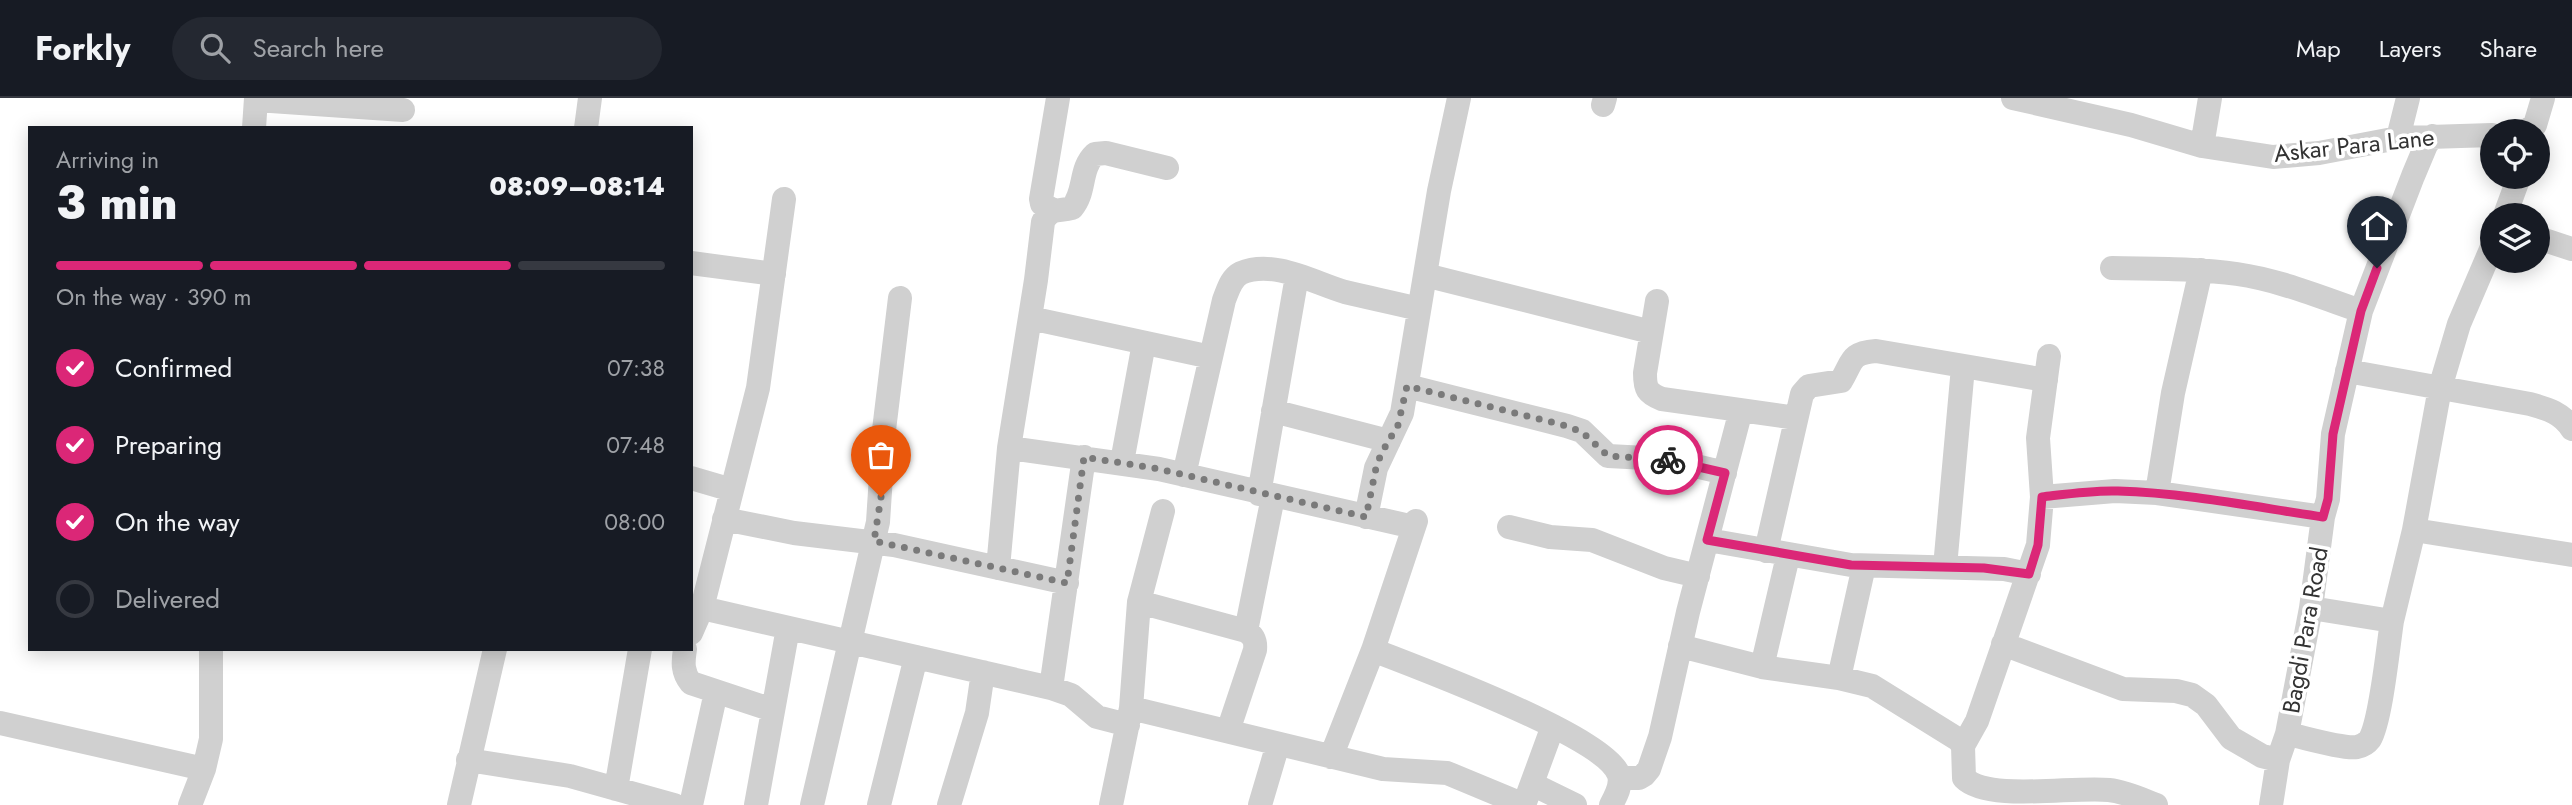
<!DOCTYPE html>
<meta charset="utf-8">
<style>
:root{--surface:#171b24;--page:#242831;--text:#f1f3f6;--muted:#9ea1a6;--line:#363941;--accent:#db2777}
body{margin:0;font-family:Jost,sans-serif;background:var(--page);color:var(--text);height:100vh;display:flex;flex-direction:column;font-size:26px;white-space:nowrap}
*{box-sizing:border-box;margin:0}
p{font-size:23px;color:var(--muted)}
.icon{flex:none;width:38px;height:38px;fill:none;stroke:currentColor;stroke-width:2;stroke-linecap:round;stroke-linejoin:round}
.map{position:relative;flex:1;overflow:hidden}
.drawer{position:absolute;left:28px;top:28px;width:665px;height:525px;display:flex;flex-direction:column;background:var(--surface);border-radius:0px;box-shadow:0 4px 18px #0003}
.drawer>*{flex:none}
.controls{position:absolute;left:2480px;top:21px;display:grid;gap:14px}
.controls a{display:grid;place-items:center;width:70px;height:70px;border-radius:50%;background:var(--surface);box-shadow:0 4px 18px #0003;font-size:35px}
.pin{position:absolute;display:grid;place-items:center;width:60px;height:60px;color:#fff;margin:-72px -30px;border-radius:50% 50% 50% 0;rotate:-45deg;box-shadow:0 0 7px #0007}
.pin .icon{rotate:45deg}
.courier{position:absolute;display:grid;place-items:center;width:70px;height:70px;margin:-35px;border:5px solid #db2777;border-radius:50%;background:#fff;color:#222;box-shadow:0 2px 9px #0007}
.overview em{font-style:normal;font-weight:800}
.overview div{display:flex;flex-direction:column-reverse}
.overview{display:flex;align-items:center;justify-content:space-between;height:119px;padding:0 28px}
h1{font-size:46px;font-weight:800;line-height:52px}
.bar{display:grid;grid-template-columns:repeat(4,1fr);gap:10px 7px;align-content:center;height:84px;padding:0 28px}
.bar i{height:9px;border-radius:5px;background:var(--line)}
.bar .selected{background:var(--accent)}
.bar p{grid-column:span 4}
ol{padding:0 28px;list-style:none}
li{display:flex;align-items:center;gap:21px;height:77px}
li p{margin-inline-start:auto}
li .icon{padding:7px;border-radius:50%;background:var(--accent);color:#fff;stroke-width:4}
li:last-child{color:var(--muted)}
li i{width:38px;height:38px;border:4px solid var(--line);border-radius:50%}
header{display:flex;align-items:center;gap:42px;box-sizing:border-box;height:98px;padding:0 35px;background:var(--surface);border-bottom:2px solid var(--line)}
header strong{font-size:33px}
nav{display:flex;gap:38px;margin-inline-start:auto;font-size:24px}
.search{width:490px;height:63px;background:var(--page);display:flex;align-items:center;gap:18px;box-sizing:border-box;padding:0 24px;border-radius:38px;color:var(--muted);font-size:26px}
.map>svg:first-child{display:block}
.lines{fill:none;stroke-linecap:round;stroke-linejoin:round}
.minor{stroke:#d0d0d0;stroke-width:24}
.done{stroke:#7a7a7a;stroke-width:7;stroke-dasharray:0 12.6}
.route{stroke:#db2777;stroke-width:9}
.labels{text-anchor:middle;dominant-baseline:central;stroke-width:7;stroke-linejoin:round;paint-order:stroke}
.street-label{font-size:24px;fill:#333;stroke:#fff}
</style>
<header>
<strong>Forkly</strong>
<div class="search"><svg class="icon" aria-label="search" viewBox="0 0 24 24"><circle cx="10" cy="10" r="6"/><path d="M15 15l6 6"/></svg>Search here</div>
<nav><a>Map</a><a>Layers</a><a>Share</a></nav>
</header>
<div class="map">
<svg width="2572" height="707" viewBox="0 0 2572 707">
<rect width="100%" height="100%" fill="#fff"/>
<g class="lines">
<path class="minor" d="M2013,0l118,27 71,21 71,11 46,-4 79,-15 94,-3
M256,2l147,10
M1603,7l2,-7
M254,30l2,-30
M586,30l4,-30
M2526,33l9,-6 8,-27
M2398,40l10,-40
M2202,48l8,-48
M1053,112l-11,-6 -1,-5 17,-101
M2505,117l14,-38
M2538,140l34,11
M691,165l83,11
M2112,170c42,1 84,0 125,6 42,6 83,23 124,37
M1425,177l226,57
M1657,203l-12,72c0,16 2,20 17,26l134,19
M1030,220l181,39
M2347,273l183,33c18,5 32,9 42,25
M1407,288l160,40 15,5 26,25 58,3 59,14
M1273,313l116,30
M1009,350l150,21 255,58
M1122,364l22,-119
M1184,377l40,-175c4,-10 7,-22 17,-27 33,-14 73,10 104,19 25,6 50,11 74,17
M691,380l41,12
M2157,395l16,-100 28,-123
M1259,396l38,-218
M2042,399l73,-6 42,2 166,24
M1366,419l10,-49 26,-55 37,-222 20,-93
M724,421l70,14 100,12 173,38
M1509,429l41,10 42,3 72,28 34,8
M2414,432l26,-142 19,-64 33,-77
M1708,442l143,25 153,4 25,5
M1766,453l36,-157 7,-8 32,-5c12,-19 8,-28 35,-30l170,29
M1945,469l18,-200
M998,470l11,-120 27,-168 7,-58c7,-15 15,-10 29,-14 14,-16 7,-39 23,-54l11,-1 61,15
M1139,504l107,29c8,5 10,10 9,19l-27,81
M702,510l349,80 20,7 26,22 31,8
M2311,510l81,13 22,-91 158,25
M1246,533l27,-134
M691,535l11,-25 56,-220 26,-189
M2003,546l120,45 53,2 16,4 14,10 25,33 31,18 16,4
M1680,548l82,21 77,11 33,8 87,54 4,6 1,32c24,24 110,8 145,12 17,2 32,9 47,15
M685,551c-2,13 -3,23 6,34l82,27
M1373,552c43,17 232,86 246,125 3,10 -3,21 -8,30
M1762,569l26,-111
M1839,580l25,-112
M1051,590l33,-231
M1131,610l252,61 64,4 77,32
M0,625l204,46
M2287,636c16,3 55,15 70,13 5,-1 10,-4 13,-8 11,-19 18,-92 22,-118
M1963,648l14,-25 61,-176 4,-48 -4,-59 11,-82
M1331,659l42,-107 43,-129
M468,662l102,16 104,29
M1620,680h19l5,-3 5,-6 11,-32 28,-125 53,-202
M1532,686l43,21
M616,691l24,-140
M190,707l14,-36 7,-30v-90
M459,707l36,-156
M691,707l25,-113
M756,707l32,-177
M812,707l66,-283 6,-92 16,-132
M879,707l37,-148
M949,707l28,-92 6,-41
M1111,707l20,-97 8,-106 24,-91
M1260,707l18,-61
M1524,707l29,-79
M2271,707l7,-45 9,-26 24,-126 12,-91 5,-18 5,-65 28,-123 52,-135 13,-31 7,-9"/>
</g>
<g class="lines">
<path class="done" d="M881,399l-7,44 193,42 17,-126 75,12 207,48 10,-49 5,-14 17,-29 9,-39 160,40 15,6 26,24 60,4"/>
<path class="route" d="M1668,362l57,13 -18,67 144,25 133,3 45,6 9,-29 4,-48c25,-3 51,-7 76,-6 69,2 137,16 205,26l5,-18 5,-65 28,-123 16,-43"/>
</g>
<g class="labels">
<g class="street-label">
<text transform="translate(2354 47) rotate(-6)">Askar Para Lane</text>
<text transform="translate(2305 532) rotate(-80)">Bagdi Para Road</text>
</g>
</g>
</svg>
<div class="controls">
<a><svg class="icon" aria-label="locate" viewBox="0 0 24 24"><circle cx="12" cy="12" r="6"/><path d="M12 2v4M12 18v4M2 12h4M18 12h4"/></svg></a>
<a><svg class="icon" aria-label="layers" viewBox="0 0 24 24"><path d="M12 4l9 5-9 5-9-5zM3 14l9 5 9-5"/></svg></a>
</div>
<div class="pin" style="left:881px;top:399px;background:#ea580c"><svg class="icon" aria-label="bag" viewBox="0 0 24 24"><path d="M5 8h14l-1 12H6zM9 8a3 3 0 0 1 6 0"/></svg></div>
<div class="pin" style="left:2377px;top:170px;background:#1f2937"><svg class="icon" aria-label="home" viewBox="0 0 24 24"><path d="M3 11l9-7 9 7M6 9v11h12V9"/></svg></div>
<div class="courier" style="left:1668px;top:362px"><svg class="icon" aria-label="bike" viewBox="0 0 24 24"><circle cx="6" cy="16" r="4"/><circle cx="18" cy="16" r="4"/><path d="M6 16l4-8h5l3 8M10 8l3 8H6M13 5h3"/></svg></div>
<section class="drawer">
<div class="overview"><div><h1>3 min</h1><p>Arriving in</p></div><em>08:09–08:14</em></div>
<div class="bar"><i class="selected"></i><i class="selected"></i><i class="selected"></i><i></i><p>On the way · 390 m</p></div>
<ol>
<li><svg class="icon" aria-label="check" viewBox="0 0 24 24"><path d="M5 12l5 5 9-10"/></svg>Confirmed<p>07:38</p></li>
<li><svg class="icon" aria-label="check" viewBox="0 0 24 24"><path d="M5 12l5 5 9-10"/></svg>Preparing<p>07:48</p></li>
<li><svg class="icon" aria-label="check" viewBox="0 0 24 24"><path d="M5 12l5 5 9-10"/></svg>On the way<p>08:00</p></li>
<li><i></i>Delivered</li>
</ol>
</section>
</div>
